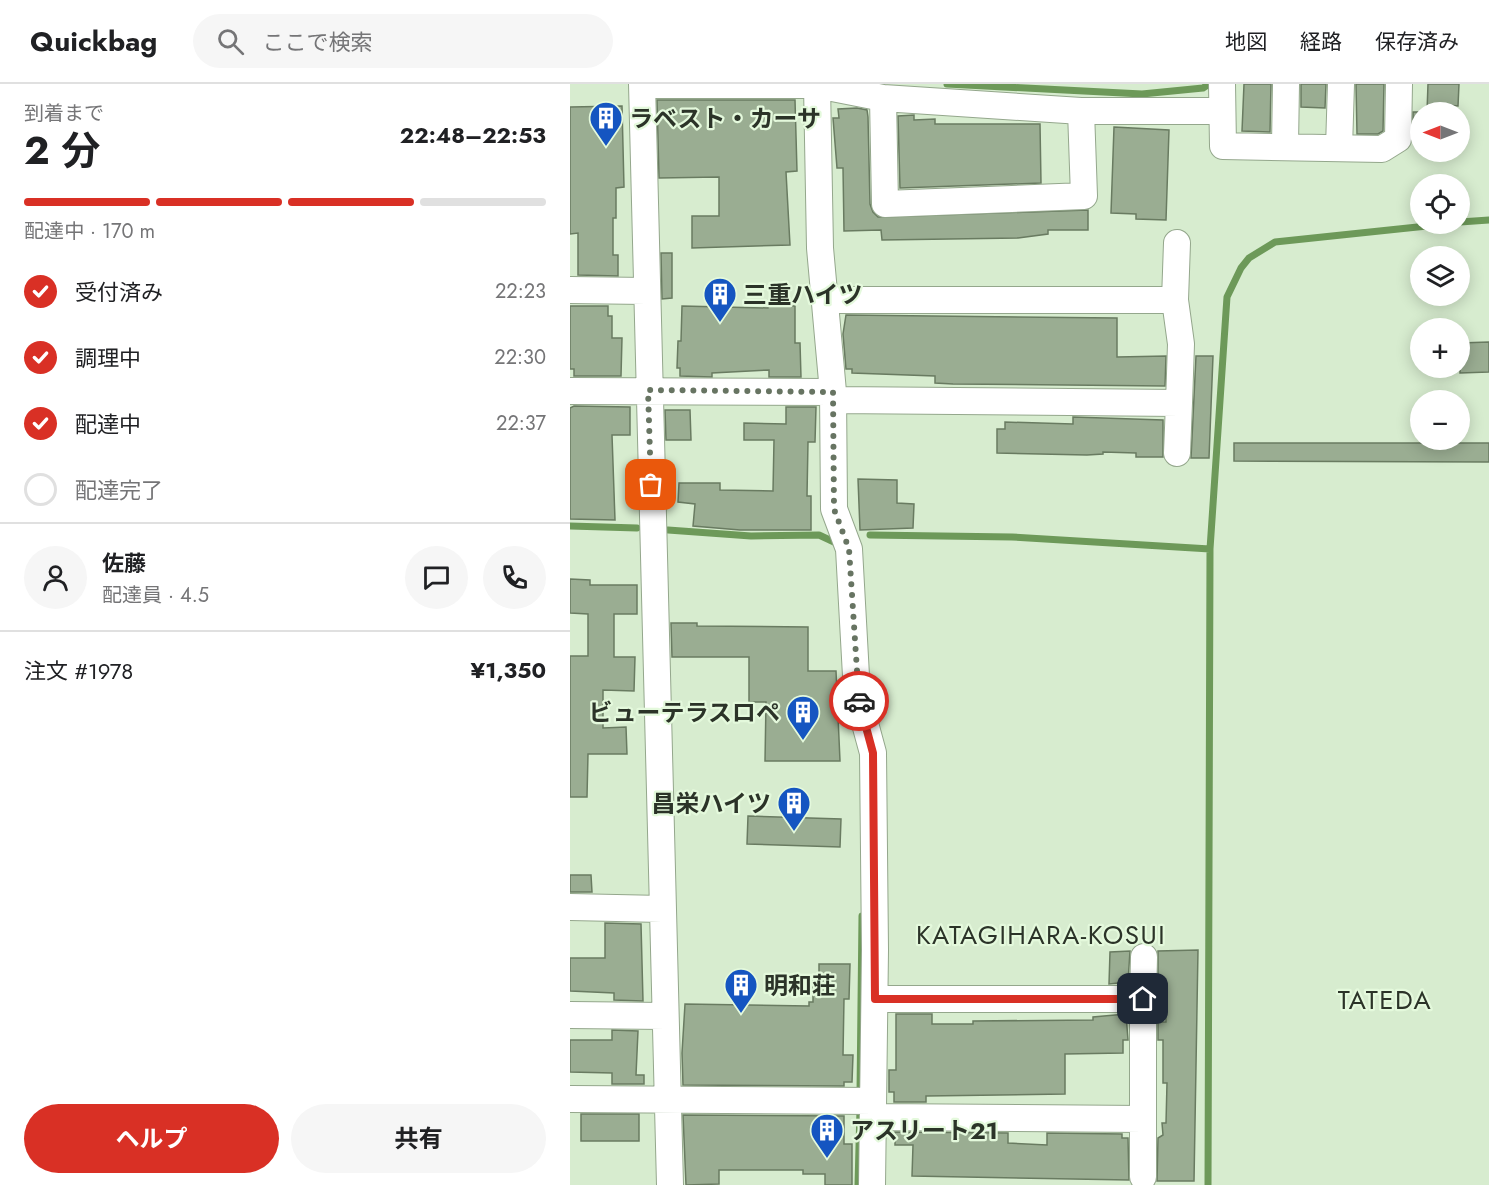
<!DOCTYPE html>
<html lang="ja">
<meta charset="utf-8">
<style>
:root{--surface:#fff;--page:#f6f6f6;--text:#202124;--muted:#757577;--line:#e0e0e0;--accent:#d93025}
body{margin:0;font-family:Jost,"Noto Sans JP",sans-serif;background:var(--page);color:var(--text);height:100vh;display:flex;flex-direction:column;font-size:22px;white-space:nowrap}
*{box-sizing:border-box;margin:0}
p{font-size:20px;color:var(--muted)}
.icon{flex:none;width:33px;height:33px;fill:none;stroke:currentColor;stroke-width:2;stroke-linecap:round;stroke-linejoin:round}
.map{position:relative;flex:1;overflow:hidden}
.sheet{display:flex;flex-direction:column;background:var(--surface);width:570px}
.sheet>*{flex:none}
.needle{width:39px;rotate:270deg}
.controls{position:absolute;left:840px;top:18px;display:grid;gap:12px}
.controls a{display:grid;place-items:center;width:60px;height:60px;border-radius:50%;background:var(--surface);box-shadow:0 3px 15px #0003;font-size:30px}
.pin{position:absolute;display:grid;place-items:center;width:51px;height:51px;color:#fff;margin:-26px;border-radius:12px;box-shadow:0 3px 9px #0006}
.courier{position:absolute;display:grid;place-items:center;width:60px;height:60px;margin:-30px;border:4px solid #d93025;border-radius:50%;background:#fff;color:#222;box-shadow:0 2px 8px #0007}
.headline em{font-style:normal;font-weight:700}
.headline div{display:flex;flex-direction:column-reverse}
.headline{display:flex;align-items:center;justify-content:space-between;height:102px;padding:0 24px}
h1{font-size:39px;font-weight:700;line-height:45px}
.bar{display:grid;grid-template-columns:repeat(4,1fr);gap:9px 6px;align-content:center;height:72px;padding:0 24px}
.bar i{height:8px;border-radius:4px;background:var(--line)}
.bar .active{background:var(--accent)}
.bar p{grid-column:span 4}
.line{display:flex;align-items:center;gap:15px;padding:0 24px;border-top:2px solid var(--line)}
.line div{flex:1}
.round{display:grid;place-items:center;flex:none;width:63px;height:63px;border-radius:32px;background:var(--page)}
ol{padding:0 24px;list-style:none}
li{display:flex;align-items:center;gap:18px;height:66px}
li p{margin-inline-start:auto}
li .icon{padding:6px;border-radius:50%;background:var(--accent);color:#fff;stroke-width:4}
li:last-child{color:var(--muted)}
li i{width:33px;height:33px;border:3px solid var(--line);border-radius:50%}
.primary-button{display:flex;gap:12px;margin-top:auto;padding:12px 24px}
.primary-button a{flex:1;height:69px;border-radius:36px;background:var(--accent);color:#fff;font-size:24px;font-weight:700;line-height:69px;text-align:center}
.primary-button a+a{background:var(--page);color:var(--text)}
header{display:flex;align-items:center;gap:36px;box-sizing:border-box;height:84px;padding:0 30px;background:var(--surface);border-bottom:2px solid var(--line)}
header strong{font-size:28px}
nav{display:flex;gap:33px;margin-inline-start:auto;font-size:21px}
.search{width:420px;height:54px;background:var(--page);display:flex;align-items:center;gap:15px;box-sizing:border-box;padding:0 21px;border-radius:33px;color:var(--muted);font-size:22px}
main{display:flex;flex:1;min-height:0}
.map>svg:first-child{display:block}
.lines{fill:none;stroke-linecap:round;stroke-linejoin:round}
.stream{stroke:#6d9959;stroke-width:7}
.building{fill:#9aad92;stroke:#697b61;stroke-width:1.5}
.street-casing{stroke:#94a78c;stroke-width:28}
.street{stroke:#fff;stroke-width:26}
.done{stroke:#677462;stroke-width:6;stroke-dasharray:0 10.8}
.route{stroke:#d93025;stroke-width:8}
.labels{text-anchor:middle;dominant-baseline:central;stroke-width:4.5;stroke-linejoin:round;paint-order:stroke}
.poi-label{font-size:24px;font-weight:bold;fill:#2b3328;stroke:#e4f9dc;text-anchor:start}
.neighbourhood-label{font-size:26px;letter-spacing:1.5px;fill:#2b3328;stroke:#e4f9dc}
</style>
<header>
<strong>Quickbag</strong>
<div class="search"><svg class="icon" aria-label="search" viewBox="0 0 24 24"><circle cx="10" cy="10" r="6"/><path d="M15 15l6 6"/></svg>ここで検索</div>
<nav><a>地図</a><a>経路</a><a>保存済み</a></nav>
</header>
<main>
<section class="sheet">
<div class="headline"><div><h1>2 分</h1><p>到着まで</p></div><em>22:48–22:53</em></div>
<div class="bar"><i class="active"></i><i class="active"></i><i class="active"></i><i></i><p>配達中 · 170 m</p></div>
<ol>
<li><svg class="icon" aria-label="check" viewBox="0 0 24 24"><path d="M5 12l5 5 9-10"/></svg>受付済み<p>22:23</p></li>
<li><svg class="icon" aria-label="check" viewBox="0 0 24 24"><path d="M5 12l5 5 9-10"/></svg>調理中<p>22:30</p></li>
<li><svg class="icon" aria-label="check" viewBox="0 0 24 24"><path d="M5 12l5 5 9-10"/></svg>配達中<p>22:37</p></li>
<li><i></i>配達完了</li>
</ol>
<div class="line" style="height:108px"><a class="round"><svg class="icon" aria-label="person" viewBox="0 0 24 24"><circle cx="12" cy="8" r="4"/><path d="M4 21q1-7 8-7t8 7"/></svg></a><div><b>佐藤</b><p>配達員 · 4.5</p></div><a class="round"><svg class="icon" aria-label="chat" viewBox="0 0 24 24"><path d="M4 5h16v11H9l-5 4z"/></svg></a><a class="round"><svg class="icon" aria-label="phone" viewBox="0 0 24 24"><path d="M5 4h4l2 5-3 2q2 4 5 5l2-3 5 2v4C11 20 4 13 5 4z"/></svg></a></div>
<div class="line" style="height:78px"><div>注文 #1978</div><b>¥1,350</b></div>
<div class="primary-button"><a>ヘルプ</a><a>共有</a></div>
</section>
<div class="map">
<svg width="919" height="1101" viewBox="0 0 919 1101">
<rect width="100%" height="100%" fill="#d7eccf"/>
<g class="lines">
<path class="stream" d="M377,0l195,10 61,-6 6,-4
M890,138l29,-2
M0,442l67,2
M98,446l83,6 68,-1 15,7
M300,451l142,2 198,12
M290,1009l2,-177
M288,1101l2,-76
M638,1101l2,-636 17,-252 14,-29 8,-10 26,-16 171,-18"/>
</g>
<path class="building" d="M674,0h27l-1,48 -28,-1z
M731,0h25l-1,24 -24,-1z
M786,0h28l-1,47 -5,3h-21z
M858,0h31l-1,22 -11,-1v7h-20z
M87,16h138l2,71 -11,1 4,73 -98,3v-32h27v-39l-60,1z
M52,22l2,81 -8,1v30h-3v37h5v21l-40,-1v-42l-8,1v-127z
M287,24l10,2 1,7 2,87 3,8 5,5 210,-7v20h-40v4l-30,4 -136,2 -1,-10 -37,1 -1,-63h-6l-4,-50h6l-1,-9z
M843,28h7v20l-7,1z
M344,31v5l21,-1v5h105l1,59 -141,5 -2,-72z
M544,43l55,3 -3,90 -30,-1v-5l-25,-1z
M91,169h11v45l-10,1z
M0,222h38v10h4v22h10l-1,38h-47v-7h-4z
M112,222l86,2 1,-2h26v37h5l1,34h-32v-7l-57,3v4l-32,-1v-8h-3l1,-27h3z
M276,231l271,3v39l49,-1 -1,30 -212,-2 -18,-1v-7l-83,-3v-4h-6l-3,-35z
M919,258v30l-29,1v-30z
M626,272h17l-4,102h-18z
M4,322l56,1v28h-18l3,85 -45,-1v-111z
M216,323h30l-1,35h-7l-1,54h4v34h-71l-47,-4 2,-22 -17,-2 1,-19h41v7l53,1 1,-51h-30v-17l42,1z
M95,326h25l1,30h-25z
M503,333l90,3v37h-27v-4l-33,-1v2l-16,1 -90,-2v-24h8v-7l68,2z
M664,359h255v19l-255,-1z
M288,395l39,1v23l17,1 -1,24 -53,2z
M0,495l20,1v5h47v29h-23v43h21l-1,34 -31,-1v38l23,-1 1,27h-39l-1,43h-17v-141h18v-42l-18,-1z
M101,539h26v3l111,1v44h28l4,90h-75l1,-59h-17v-45h-77z
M178,732l93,3 -1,28 -93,-3z
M0,791h21l1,17h-22z
M35,839l36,1 2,77 -29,-1v-7l-44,-2v-33h35z
M628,866l-4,231h-37l1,-43 5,-3 -1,-12h4l1,-40h-4v-43h-5v-18h8l-1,-40h-7v-31z
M560,867l-2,31 -19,2 1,-32z
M249,880h31l-1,35h-5l-1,56h10l-1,27h-8v4l-161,-1 -1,-32 3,-49 124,2v-4h4v-27h6z
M326,930h36v10h41v-3l120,-1v-3l33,-3 2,26h-5v13l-58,1v40l-139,2v6h-32v-10h-5v-22h7z
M42,946l26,1 -2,44h8v9h-32v-11l-42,-1v-32h42z
M11,1030h58v27h-58z
M113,1031l161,1v28h8v41h-27v-11h-22v-4h-84v14l-33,1z
M325,1048l113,1v10l39,2v-12l75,1v4h6l1,42 -217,-4 1,-31h-18z"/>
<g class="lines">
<defs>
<path id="street" d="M72,0l28,1101
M652,0l1,62 159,3 16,-10 1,-55
M72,1h175l66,13 198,13h141
M247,1l3,163 13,144 1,117 15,40 8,145 16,59 2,197 -3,235
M313,14l2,106 199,-8 -3,-85
M715,61l1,-61
M769,64l2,-64
M0,206l76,1
M254,216h351l6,44 -2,59 -346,-3
M605,216l2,-57
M0,307l263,1
M607,369l2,-50
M0,823l92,2
M573,915l1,-42
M0,931l95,1
M0,1015l303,2
M303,1033l270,2v-120h-268
M573,1093v-58"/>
</defs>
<use href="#street" class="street-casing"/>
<use href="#street" class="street"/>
</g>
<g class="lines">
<path class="done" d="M81,401l-3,-95 185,2 1,117 15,40 10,152"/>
<path class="route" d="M289,617l14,52 2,246h268"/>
</g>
<defs>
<symbol id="building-pin" viewBox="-11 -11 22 30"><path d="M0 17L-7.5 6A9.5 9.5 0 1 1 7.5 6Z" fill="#1555c1" stroke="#e4f9dc"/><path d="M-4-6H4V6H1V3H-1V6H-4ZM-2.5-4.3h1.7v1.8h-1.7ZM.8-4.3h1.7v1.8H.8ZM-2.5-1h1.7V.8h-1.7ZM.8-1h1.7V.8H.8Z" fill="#fff"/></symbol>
</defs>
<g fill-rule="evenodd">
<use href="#building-pin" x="17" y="15" width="38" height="52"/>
<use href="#building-pin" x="131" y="191" width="38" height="52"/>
<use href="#building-pin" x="214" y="609" width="38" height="52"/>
<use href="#building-pin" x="205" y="700" width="38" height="52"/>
<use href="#building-pin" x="152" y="882" width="38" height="52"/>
<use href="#building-pin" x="238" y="1027" width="38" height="52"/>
</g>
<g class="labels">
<g class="poi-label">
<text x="59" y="34">ラベスト・カーサ</text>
<text x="173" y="210">三重ハイツ</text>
<text x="210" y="628" text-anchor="end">ビューテラスロペ</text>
<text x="201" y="719" text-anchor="end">昌栄ハイツ</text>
<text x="194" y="901">明和荘</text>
<text x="280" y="1046">アスリート21</text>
</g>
<g class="neighbourhood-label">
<text x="471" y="851">KATAGIHARA-KOSUI</text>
<text x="815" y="916">TATEDA</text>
</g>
</g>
</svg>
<div class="controls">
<a><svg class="needle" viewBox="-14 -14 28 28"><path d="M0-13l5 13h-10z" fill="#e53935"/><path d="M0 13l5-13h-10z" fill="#757577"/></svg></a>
<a><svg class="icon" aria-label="locate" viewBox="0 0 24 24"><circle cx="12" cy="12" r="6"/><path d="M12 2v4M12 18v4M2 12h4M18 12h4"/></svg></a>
<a><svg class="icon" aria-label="layers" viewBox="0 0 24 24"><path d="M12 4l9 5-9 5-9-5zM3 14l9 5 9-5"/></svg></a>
<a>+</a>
<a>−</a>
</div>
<div class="pin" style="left:81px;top:401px;background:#ea580c"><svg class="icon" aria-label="bag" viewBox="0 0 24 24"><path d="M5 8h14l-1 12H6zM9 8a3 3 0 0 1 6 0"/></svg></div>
<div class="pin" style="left:573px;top:915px;background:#1f2937"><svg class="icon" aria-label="home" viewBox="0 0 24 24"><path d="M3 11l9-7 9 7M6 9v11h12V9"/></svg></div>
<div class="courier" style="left:289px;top:617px"><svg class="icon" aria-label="car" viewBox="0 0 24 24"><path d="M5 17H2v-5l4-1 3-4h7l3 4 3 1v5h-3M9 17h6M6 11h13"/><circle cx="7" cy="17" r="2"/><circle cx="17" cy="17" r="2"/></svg></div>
</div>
</main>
